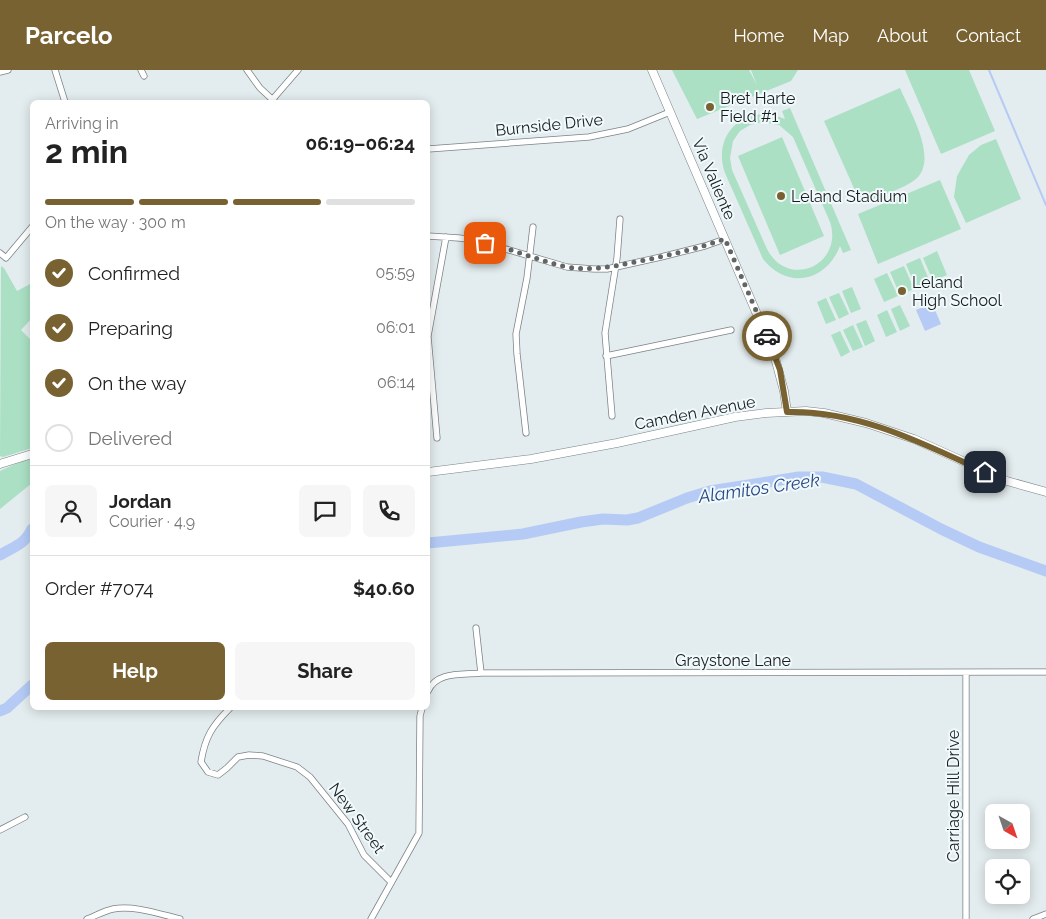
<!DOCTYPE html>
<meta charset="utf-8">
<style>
:root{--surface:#fff;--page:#f6f6f6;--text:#222;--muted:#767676;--line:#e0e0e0;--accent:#786231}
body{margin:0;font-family:Raleway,sans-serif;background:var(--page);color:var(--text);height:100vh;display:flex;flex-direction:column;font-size:19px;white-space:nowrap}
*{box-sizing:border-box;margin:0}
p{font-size:16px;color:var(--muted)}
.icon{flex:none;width:28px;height:28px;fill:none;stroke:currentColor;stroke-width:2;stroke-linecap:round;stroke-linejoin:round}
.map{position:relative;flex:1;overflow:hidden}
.details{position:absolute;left:30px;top:30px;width:400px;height:610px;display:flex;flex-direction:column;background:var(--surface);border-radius:8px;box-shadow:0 2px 12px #0003}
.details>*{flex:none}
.needle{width:32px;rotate:140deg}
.fabs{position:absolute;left:985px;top:734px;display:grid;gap:10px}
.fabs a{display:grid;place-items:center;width:45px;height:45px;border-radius:8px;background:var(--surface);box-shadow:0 2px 12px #0003;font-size:25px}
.pin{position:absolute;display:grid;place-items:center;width:42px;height:42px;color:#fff;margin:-21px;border-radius:10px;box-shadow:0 2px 8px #0006}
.courier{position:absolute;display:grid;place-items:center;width:50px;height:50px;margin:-25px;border:4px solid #786231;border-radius:50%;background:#fff;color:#222;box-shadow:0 1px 6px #0007}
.headline em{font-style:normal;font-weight:700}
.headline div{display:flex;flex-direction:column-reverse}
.headline{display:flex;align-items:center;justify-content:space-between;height:85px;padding:0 15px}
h1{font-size:32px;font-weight:700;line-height:38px}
.bar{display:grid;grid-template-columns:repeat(4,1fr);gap:8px 5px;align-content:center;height:60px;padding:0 15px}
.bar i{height:6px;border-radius:4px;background:var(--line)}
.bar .current{background:var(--accent)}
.bar p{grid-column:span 4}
.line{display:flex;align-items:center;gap:12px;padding:0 15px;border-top:1px solid var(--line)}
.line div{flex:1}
.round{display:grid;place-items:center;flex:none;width:52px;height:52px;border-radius:8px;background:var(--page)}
ol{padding:0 15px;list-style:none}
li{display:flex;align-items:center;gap:15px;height:55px}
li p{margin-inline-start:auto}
li .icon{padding:5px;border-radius:50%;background:var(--accent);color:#fff;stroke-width:4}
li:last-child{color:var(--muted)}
li i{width:28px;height:28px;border:2px solid var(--line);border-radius:50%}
.button{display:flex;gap:10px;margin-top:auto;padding:10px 15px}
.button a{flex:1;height:58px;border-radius:8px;background:var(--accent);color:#fff;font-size:20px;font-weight:700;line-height:58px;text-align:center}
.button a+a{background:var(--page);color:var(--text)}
header{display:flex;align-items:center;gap:30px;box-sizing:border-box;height:70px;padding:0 25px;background:var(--accent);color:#fff}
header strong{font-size:24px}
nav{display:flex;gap:28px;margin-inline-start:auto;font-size:18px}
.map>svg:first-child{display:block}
.green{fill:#abe0c5;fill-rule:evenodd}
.water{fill:#b5cbf5}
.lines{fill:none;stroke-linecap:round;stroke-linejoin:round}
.stream{stroke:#b5cbf5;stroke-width:2}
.river{stroke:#b5cbf5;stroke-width:11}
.street-casing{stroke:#7b8385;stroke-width:7}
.secondary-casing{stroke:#7b8385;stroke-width:9}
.street{stroke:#fff;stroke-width:5.5}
.secondary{stroke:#fff;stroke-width:8}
.done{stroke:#606566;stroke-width:5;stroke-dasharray:0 9}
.route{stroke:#786231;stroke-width:6}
.poi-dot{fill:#786231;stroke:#f0f9fb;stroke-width:2}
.labels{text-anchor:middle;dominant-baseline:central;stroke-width:4;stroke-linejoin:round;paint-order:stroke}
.poi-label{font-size:16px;fill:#191c1d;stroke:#f0f9fb;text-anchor:start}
.street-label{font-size:16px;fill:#191c1d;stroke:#f0f9fb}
.water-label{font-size:18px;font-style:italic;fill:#294685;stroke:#f0f9fb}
</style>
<header>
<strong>Parcelo</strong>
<nav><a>Home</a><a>Map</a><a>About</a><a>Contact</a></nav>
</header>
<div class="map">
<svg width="1046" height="849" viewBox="0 0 1046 849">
<rect width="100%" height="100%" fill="#e3ecee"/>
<path class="green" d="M672,0h77l8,15 -6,-15h47l-7,11 -94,38z
M905,0h64l26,61 -54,23z
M900,18c9,22 38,69 17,90 -10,10 -43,20 -56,26l-37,-83z
M790,38l61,142 -8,3 -3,-7c-14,36 -53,44 -77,13l-38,-86c-14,-40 22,-71 60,-54l-3,-8zM762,52l17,3 14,12 37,85c14,43 -42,68 -63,27l-35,-79 -2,-12 3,-17 7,-10 10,-6z
M782,67l42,99 -44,19 -42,-99z
M996,69l25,60 -55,24 -12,-26 3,-21 12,-21 12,-10z
M940,110l21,49 -83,35 -20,-50z
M937,181l10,24 -14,6 -10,-23z
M920,188l10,24 -14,6 -10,-24z
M1,196l3,2 13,23 15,-8v35l-11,12 11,11v107l-29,9 -3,-1z
M904,196l10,23 -14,6 -10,-23z
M887,203l11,23 -14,6 -10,-23z
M852,217l9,22 -10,4 -9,-22z
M839,223l10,21 -10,5 -10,-22z
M826,228l10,22 -10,4 -9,-22z
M900,235l10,21 -10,5 -9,-22z
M887,240l10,22 -11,5 -9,-22z
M866,250l9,21 -10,5 -9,-22z
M853,255l10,22 -10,4 -10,-21z
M840,261l10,21 -9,5 -10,-22z
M32,389v24l-32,26v-38l22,-10z"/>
<path class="water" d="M932,233l9,21 -16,7 -9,-21z"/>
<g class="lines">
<path class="stream" d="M989,0l57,135"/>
<path class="river" d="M428,473l95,-9 58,-12 22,-3 24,1 11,-2 49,-20 23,-7 89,-14h23l34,7 85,45 38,18 67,24
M0,485c15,-9 24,-10 32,-26
M0,641l7,-3 25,-23"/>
<defs>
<path id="street" d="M55,0l10,32
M141,0l3,6
M247,0l13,18 15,14
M0,2l8,-2
M272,30l26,-30
M428,79l161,-12 39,-8 42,-17
M428,166l31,2 16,2 92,27 27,2h13l54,-12 44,-11 20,-7
M0,183l6,5 26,-31
M428,266l18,-99
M428,267l9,101
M606,286l125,-26
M612,346l-7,-83 12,-75 3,-39
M526,363l-9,-79 -1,-20 11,-56 6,-51
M476,558l5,45
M966,603v246
M428,621c9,-20 34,-16 53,-18l565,-1
M230,638c-18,18 -25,29 -29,54l7,10 10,3 9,-7 11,-11 11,-2 14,1 34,11 13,10 38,47 16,31 27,27
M0,760l25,-13
M87,849c8,-3 17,-8 26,-10 21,-4 46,5 67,10
M371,849l48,-86 1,-117 2,-8
M1033,849l13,-5"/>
<path id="secondary" d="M652,0l122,284 10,37 3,21
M0,394l32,-10
M428,402l103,-13 86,-16 118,-26 31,-4 40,-2 18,2 42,10 48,16 93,42 39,11"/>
</defs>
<use href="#street" class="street-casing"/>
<use href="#secondary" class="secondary-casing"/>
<use href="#street" class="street"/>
<use href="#secondary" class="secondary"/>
</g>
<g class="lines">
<path class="done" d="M485,173c28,6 54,18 82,24 24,4 44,0 68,-5 31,-6 61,-13 90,-23l42,97"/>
<path class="route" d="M767,266l13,34 7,42c71,-2 135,31 198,60"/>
</g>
<g class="poi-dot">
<circle cx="710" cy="37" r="5"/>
<circle cx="781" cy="126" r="5"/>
<circle cx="902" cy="221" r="5"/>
</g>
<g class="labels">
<g class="poi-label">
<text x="720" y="28">Bret Harte<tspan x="720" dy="18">Field #1</tspan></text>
<text x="791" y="126">Leland Stadium</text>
<text x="912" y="212">Leland<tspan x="912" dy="18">High School</tspan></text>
</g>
<g class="street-label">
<text transform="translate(549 55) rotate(-6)">Burnside Drive</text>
<text transform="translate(714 109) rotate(67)">Via Valiente</text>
<text transform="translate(695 343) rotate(-11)">Camden Avenue</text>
<text x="733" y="590">Graystone Lane</text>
<text transform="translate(953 726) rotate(-90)">Carriage Hill Drive</text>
<text transform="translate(357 748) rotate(54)">New Street</text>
</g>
<g class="water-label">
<text transform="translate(759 418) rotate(-8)">Alamitos Creek</text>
</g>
</g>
</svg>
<div class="fabs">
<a><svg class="needle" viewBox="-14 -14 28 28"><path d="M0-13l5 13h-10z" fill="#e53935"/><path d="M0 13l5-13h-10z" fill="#767676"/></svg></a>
<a><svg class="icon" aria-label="locate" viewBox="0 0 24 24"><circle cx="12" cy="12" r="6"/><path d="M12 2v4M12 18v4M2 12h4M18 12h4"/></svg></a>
</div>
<div class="pin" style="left:485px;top:173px;background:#ea580c"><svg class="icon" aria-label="bag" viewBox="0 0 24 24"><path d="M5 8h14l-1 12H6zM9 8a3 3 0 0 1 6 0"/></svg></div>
<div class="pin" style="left:985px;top:402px;background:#1f2937"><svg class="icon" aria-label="home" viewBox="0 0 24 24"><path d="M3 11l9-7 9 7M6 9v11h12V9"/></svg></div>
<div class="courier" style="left:767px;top:266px"><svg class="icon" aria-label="car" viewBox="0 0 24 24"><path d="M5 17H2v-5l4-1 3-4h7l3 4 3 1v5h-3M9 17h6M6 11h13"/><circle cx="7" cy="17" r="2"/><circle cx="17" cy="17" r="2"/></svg></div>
<section class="details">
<div class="headline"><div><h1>2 min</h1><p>Arriving in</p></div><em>06:19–06:24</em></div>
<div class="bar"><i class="current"></i><i class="current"></i><i class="current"></i><i></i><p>On the way · 300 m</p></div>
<ol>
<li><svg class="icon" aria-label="check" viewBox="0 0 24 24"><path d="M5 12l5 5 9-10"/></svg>Confirmed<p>05:59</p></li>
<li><svg class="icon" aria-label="check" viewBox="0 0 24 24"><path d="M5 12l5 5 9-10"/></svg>Preparing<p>06:01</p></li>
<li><svg class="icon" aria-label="check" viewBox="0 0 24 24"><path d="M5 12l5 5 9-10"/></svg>On the way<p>06:14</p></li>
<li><i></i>Delivered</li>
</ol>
<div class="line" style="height:90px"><a class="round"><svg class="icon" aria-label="person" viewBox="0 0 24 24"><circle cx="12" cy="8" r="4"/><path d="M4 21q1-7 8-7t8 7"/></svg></a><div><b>Jordan</b><p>Courier · 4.9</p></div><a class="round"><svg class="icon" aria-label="chat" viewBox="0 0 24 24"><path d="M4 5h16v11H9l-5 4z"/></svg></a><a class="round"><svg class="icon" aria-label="phone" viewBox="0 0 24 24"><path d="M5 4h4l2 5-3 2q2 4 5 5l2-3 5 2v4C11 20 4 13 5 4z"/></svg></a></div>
<div class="line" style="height:65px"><div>Order #7074</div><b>$40.60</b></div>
<div class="button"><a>Help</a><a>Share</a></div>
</section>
</div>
